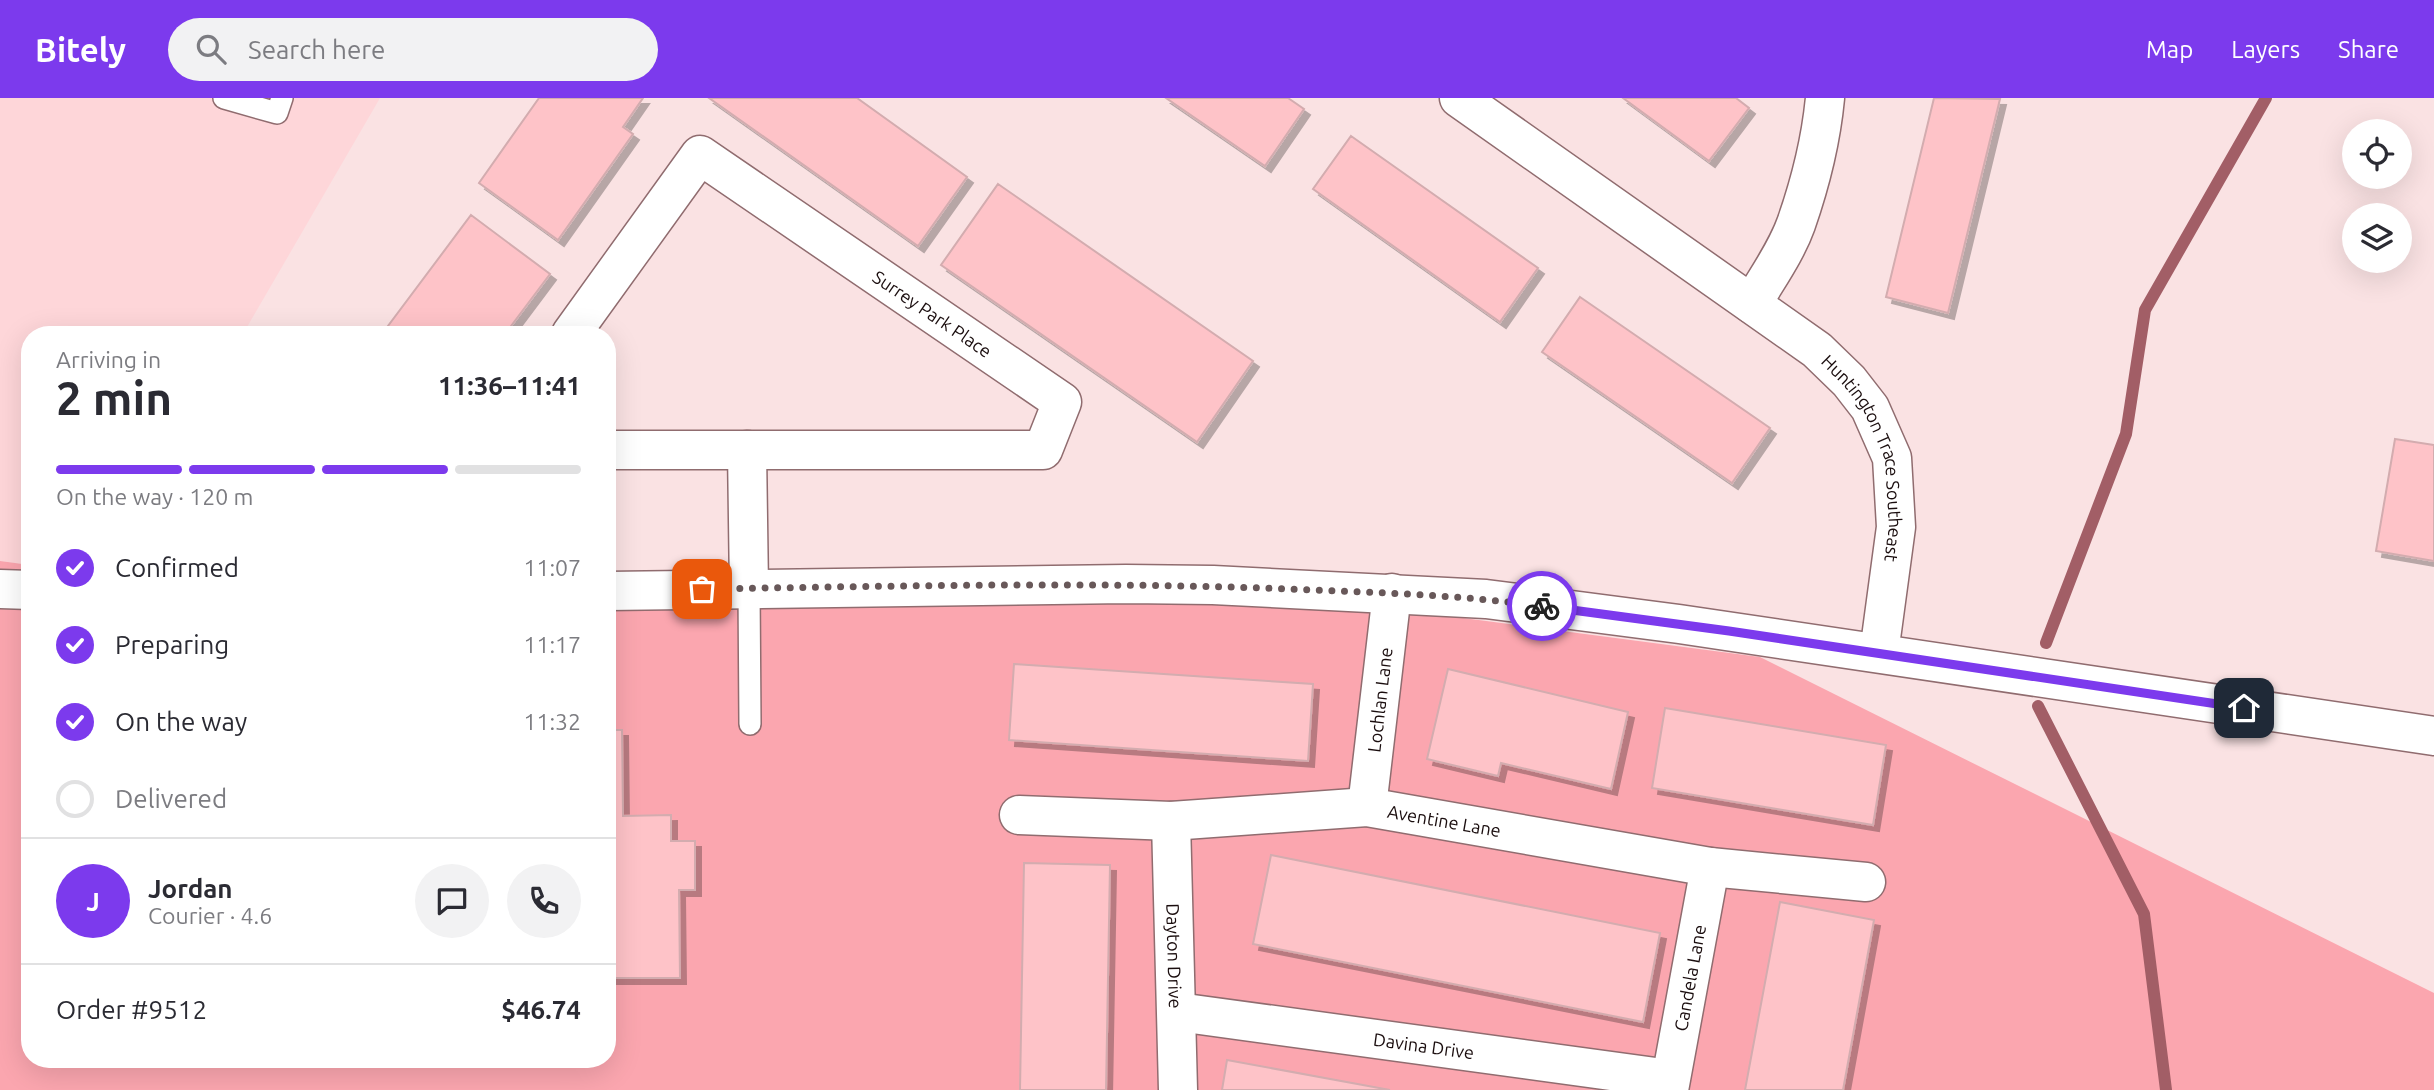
<!DOCTYPE html>
<meta charset="utf-8">
<style>
:root{--surface:#fff;--page:#f2f2f3;--text:#2b2b33;--muted:#7c7c81;--line:#e1e1e2;--accent:#7c3aed}
body{margin:0;font-family:Ubuntu,sans-serif;background:var(--page);color:var(--text);height:100vh;display:flex;flex-direction:column;font-size:26px;white-space:nowrap}
*{box-sizing:border-box;margin:0}
p{font-size:23px;color:var(--muted)}
.icon{flex:none;width:38px;height:38px;fill:none;stroke:currentColor;stroke-width:2;stroke-linecap:round;stroke-linejoin:round}
.map{position:relative;flex:1;overflow:hidden}
.drawer{position:absolute;left:21px;top:228px;width:595px;height:742px;display:flex;flex-direction:column;background:var(--surface);border-radius:28px;box-shadow:0 7px 28px #0002}
.drawer>*{flex:none}
.controls{position:absolute;left:2342px;top:21px;display:grid;gap:14px}
.controls a{display:grid;place-items:center;width:70px;height:70px;border-radius:50%;background:var(--surface);box-shadow:0 7px 28px #0002;font-size:35px}
.pin{position:absolute;display:grid;place-items:center;width:60px;height:60px;color:#fff;margin:-30px;border-radius:14px;box-shadow:0 4px 10px #0006}
.courier{position:absolute;display:grid;place-items:center;width:70px;height:70px;margin:-35px;border:5px solid #7c3aed;border-radius:50%;background:#fff;color:#222;box-shadow:0 2px 9px #0007}
.summary em{font-style:normal;font-weight:700}
.summary div{display:flex;flex-direction:column-reverse}
.summary{display:flex;align-items:center;justify-content:space-between;height:119px;padding:0 35px}
h1{font-size:46px;font-weight:700;line-height:52px}
.bar{display:grid;grid-template-columns:repeat(4,1fr);gap:10px 7px;align-content:center;height:84px;padding:0 35px}
.bar i{height:9px;border-radius:5px;background:var(--line)}
.bar .current{background:var(--accent)}
.bar p{grid-column:span 4}
.line{display:flex;align-items:center;gap:18px;padding:0 35px;border-top:2px solid var(--line)}
.line div{flex:1}
.round{display:grid;place-items:center;flex:none;width:74px;height:74px;border-radius:37px;background:var(--page)}
ol{padding:0 35px;list-style:none}
li{display:flex;align-items:center;gap:21px;height:77px}
li p{margin-inline-start:auto}
li .icon{padding:7px;border-radius:50%;background:var(--accent);color:#fff;stroke-width:4}
li:last-child{color:var(--muted)}
li i{width:38px;height:38px;border:4px solid var(--line);border-radius:50%}
header{display:flex;align-items:center;gap:42px;box-sizing:border-box;height:98px;padding:0 35px;background:var(--accent);color:#fff}
header strong{font-size:33px}
nav{display:flex;gap:38px;margin-inline-start:auto;font-size:24px}
.search{width:490px;height:63px;background:var(--page);display:flex;align-items:center;gap:18px;box-sizing:border-box;padding:0 24px;border-radius:38px;color:var(--muted);font-size:26px}
.map>svg:first-child{display:block}
.built{fill:#fed6d9}
.green{fill:#fba6af}
.lines{fill:none;stroke-linecap:round;stroke-linejoin:round}
.stream{stroke:#a25e66;stroke-width:12}
.building{fill:#fec3c8;stroke:#d3acaf;stroke-width:2;filter:url(#shadow)}
.service-casing{stroke:#906c6f;stroke-width:24}
.minor-casing{stroke:#906c6f;stroke-width:41}
.tertiary-casing{stroke:#906c6f;stroke-width:41}
.service{stroke:#fff;stroke-width:21}
.minor{stroke:#fff;stroke-width:38}
.tertiary{stroke:#fff;stroke-width:38}
.done{stroke:#685859;stroke-width:7;stroke-dasharray:0 12.6}
.route{stroke:#7c3aed;stroke-width:9}
.labels{text-anchor:middle;dominant-baseline:central;stroke-width:6;stroke-linejoin:round;paint-order:stroke}
.street-label{font-size:18px;fill:#1a0d0e;stroke:#fcf3f4}
</style>
<header>
<strong>Bitely</strong>
<div class="search"><svg class="icon" aria-label="search" viewBox="0 0 24 24"><circle cx="10" cy="10" r="6"/><path d="M15 15l6 6"/></svg>Search here</div>
<nav><a>Map</a><a>Layers</a><a>Share</a></nav>
</header>
<div class="map">
<svg width="2434" height="992" viewBox="0 0 2434 992">
<defs>
<filter id="shadow"><feDropShadow dx="6" dy="6" stdDeviation="0" flood-color="#0004"/></filter>
</defs>
<rect width="100%" height="100%" fill="#fae2e3"/>
<path class="built" d="M0,0h380l-137,236h-213v231l-30,-4z"/>
<path class="green" d="M0,463l30,4v494h577v-479l606,5 547,72 674,336v97h-2434z"/>
<g class="lines">
<path class="stream" d="M2046,545l80,-209 19,-124 121,-212
M2038,608l106,208 22,176"/>
</g>
<path class="building" d="M539,0h104l-20,29 10,7 -75,106 -79,-57z
M709,0h148l110,79 -49,69z
M1166,0h122l16,11 -39,57z
M1623,0h113l13,10 -40,53z
M1934,0l66,1 -52,214 -62,-16z
M1351,38l187,132 -38,54 -187,-133z
M998,86l255,177 -56,81 -256,-177z
M471,117l79,59 -45,60h-123z
M1580,199l190,131 -38,55 -190,-131z
M2395,341l39,6v116l-58,-10z
M1014,566l299,20 -5,77 -299,-21z
M1448,571l180,43 -17,77 -110,-26 -3,13 -71,-17z
M1665,610l221,37 -13,80 -221,-37z
M607,632h15l1,86 48,-1v26h24v49h-16l1,88h-73z
M1271,757l389,78 -17,89 -390,-78z
M1024,765l86,2 -4,225h-86z
M1780,804l94,18 -31,170h-98z
M1227,962l163,30h-168z"/>
<g class="lines">
<defs>
<path id="service" d="M224,0l53,15 5,-15
M749,491l1,135"/>
<g id="minor">
<path id="s1" d="M1459,0l358,252 32,31 21,27 22,50 4,69 -17,126"/>
<path d="M1752,206c15,-26 34,-52 44,-80 14,-40 25,-84 29,-126"/>
<path id="s2" d="M571,236l129,-179 362,247 -19,48h-436"/>
<path d="M747,352l2,139"/>
<path id="s3" d="M1367,709l25,-214"/>
<path id="s4" d="M1019,717l152,6 196,-14 343,60 156,15"/>
<path id="s5" d="M1171,723l7,269"/>
<path id="s6" d="M1178,914l492,67"/>
<path id="s7" d="M1669,992l41,-223"/>
</g>
<path id="tertiary" d="M0,491l30,1
M607,493l519,-7 87,1 273,14 193,25 755,112"/>
</defs>
<use href="#service" class="service-casing"/>
<use href="#minor" class="minor-casing"/>
<use href="#tertiary" class="tertiary-casing"/>
<use href="#service" class="service"/>
<use href="#minor" class="minor"/>
<use href="#tertiary" class="tertiary"/>
</g>
<g class="lines">
<path class="done" d="M702,491c205,-3 409,-8 613,1 76,3 152,6 227,16"/>
<path class="route" d="M1542,508l187,25 515,77"/>
</g>
<g class="labels">
<g class="street-label">
<text stroke="none"><textPath href="#s2" startOffset="502">Surrey Park Place</textPath></text>
<text stroke="none"><textPath href="#s1" startOffset="562">Huntington Trace Southeast</textPath></text>
<text stroke="none"><textPath href="#s3" startOffset="108">Lochlan Lane</textPath></text>
<text stroke="none"><textPath href="#s4" startOffset="427">Aventine Lane</textPath></text>
<text stroke="none"><textPath href="#s5" startOffset="135">Dayton Drive</textPath></text>
<text stroke="none"><textPath href="#s7" startOffset="114">Candela Lane</textPath></text>
<text stroke="none"><textPath href="#s6" startOffset="248">Davina Drive</textPath></text>
</g>
</g>
</svg>
<div class="controls">
<a><svg class="icon" aria-label="locate" viewBox="0 0 24 24"><circle cx="12" cy="12" r="6"/><path d="M12 2v4M12 18v4M2 12h4M18 12h4"/></svg></a>
<a><svg class="icon" aria-label="layers" viewBox="0 0 24 24"><path d="M12 4l9 5-9 5-9-5zM3 14l9 5 9-5"/></svg></a>
</div>
<div class="pin" style="left:702px;top:491px;background:#ea580c"><svg class="icon" aria-label="bag" viewBox="0 0 24 24"><path d="M5 8h14l-1 12H6zM9 8a3 3 0 0 1 6 0"/></svg></div>
<div class="pin" style="left:2244px;top:610px;background:#1f2937"><svg class="icon" aria-label="home" viewBox="0 0 24 24"><path d="M3 11l9-7 9 7M6 9v11h12V9"/></svg></div>
<div class="courier" style="left:1542px;top:508px"><svg class="icon" aria-label="bike" viewBox="0 0 24 24"><circle cx="6" cy="16" r="4"/><circle cx="18" cy="16" r="4"/><path d="M6 16l4-8h5l3 8M10 8l3 8H6M13 5h3"/></svg></div>
<section class="drawer">
<div class="summary"><div><h1>2 min</h1><p>Arriving in</p></div><em>11:36–11:41</em></div>
<div class="bar"><i class="current"></i><i class="current"></i><i class="current"></i><i></i><p>On the way · 120 m</p></div>
<ol>
<li><svg class="icon" aria-label="check" viewBox="0 0 24 24"><path d="M5 12l5 5 9-10"/></svg>Confirmed<p>11:07</p></li>
<li><svg class="icon" aria-label="check" viewBox="0 0 24 24"><path d="M5 12l5 5 9-10"/></svg>Preparing<p>11:17</p></li>
<li><svg class="icon" aria-label="check" viewBox="0 0 24 24"><path d="M5 12l5 5 9-10"/></svg>On the way<p>11:32</p></li>
<li><i></i>Delivered</li>
</ol>
<div class="line" style="height:126px"><b class="round" style="background:var(--accent);color:#fff">J</b><div><b>Jordan</b><p>Courier · 4.6</p></div><a class="round"><svg class="icon" aria-label="chat" viewBox="0 0 24 24"><path d="M4 5h16v11H9l-5 4z"/></svg></a><a class="round"><svg class="icon" aria-label="phone" viewBox="0 0 24 24"><path d="M5 4h4l2 5-3 2q2 4 5 5l2-3 5 2v4C11 20 4 13 5 4z"/></svg></a></div>
<div class="line" style="height:91px"><div>Order #9512</div><b>$46.74</b></div>
</section>
</div>
